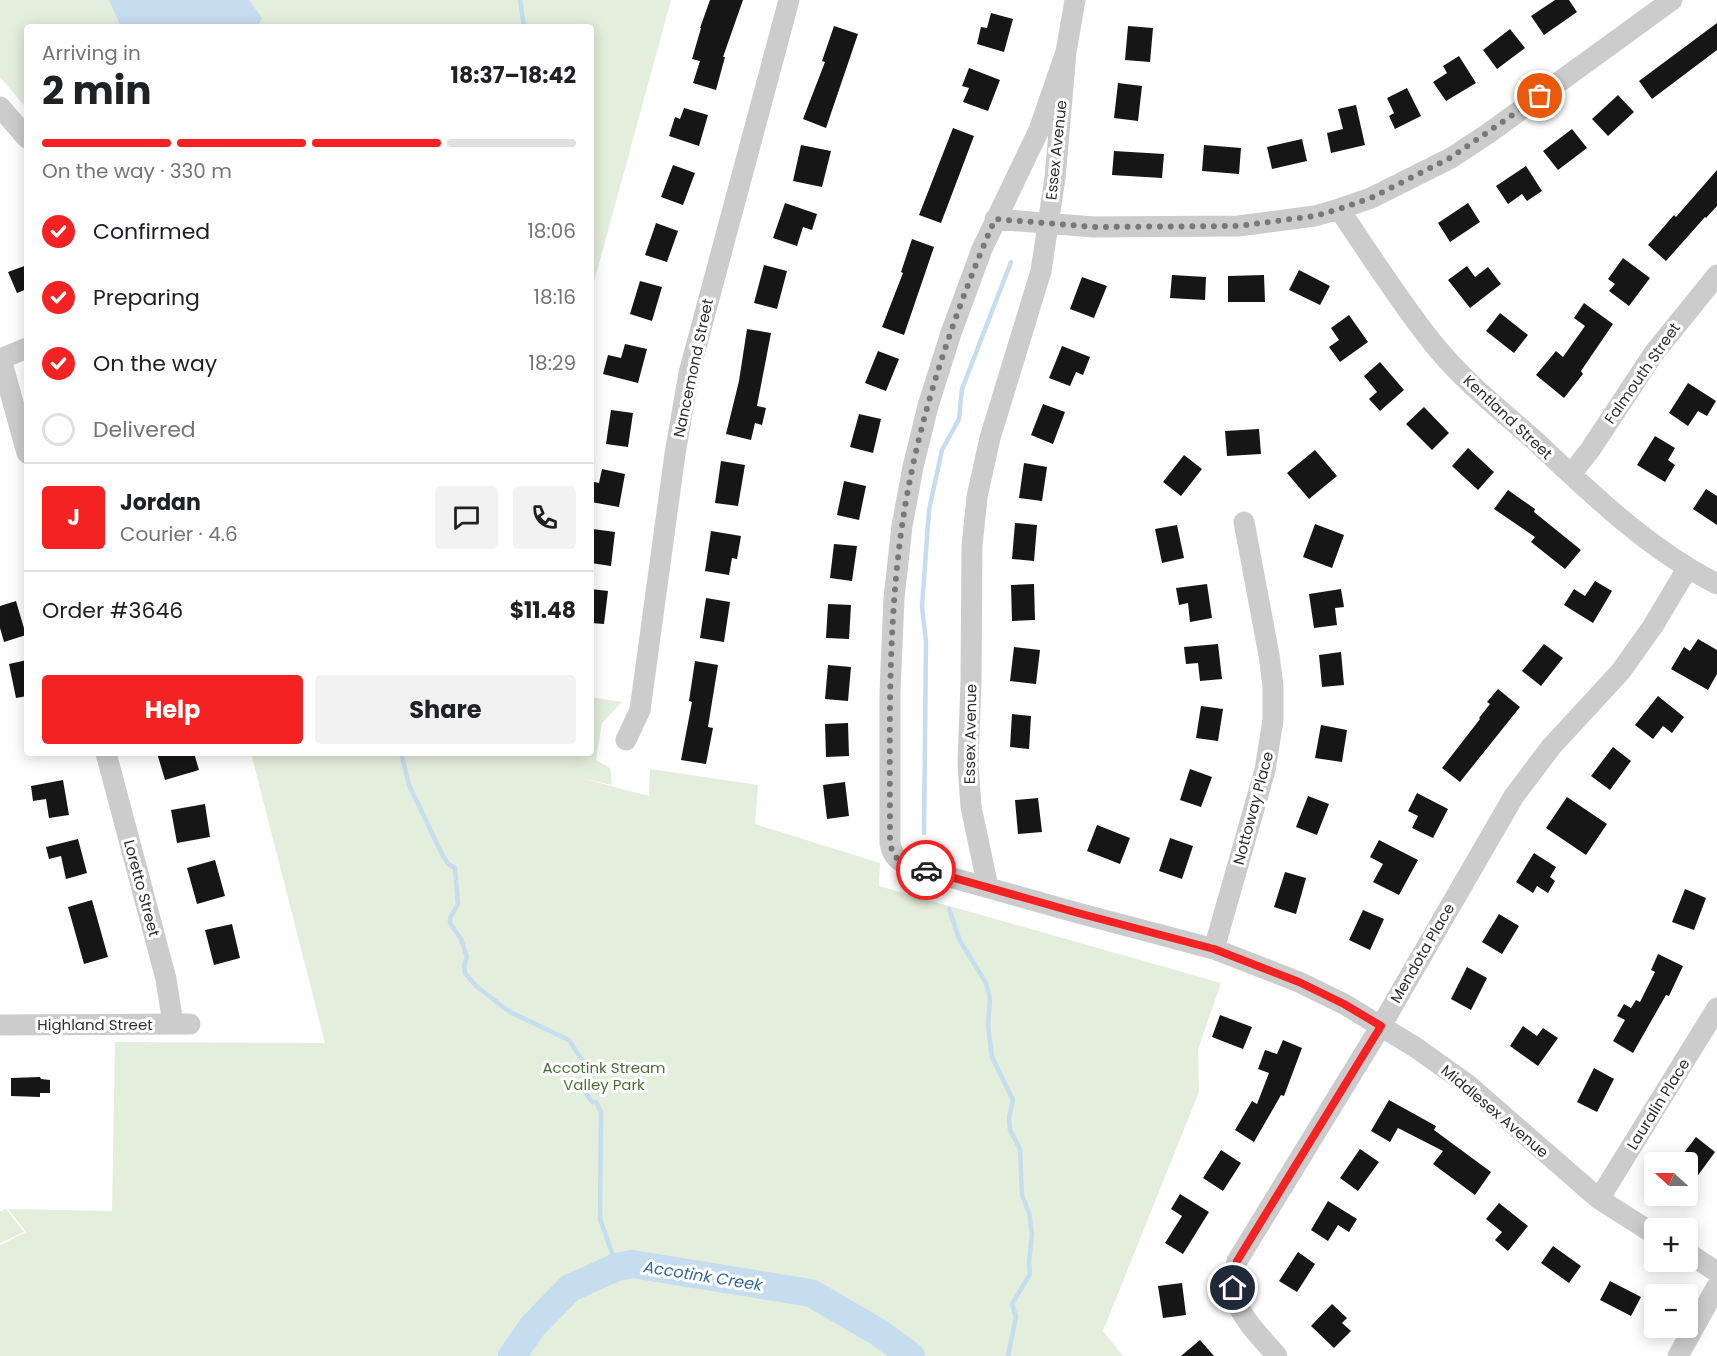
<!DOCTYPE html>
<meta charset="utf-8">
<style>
:root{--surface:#fff;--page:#f2f2f2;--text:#202124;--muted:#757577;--line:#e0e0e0;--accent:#f52223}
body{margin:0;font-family:Poppins,sans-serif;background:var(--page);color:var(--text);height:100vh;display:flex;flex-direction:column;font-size:22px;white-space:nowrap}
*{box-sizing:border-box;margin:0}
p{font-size:20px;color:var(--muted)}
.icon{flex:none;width:33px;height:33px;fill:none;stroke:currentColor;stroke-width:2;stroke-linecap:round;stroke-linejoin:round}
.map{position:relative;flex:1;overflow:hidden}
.drawer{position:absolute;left:24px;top:24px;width:570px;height:732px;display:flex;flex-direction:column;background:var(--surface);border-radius:6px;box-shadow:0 3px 15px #0003}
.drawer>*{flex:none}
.needle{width:39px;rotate:291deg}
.fabs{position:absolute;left:1644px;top:1152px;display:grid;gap:12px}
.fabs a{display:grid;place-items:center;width:54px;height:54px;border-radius:6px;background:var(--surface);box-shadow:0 3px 15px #0003;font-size:30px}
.pin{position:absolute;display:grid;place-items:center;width:51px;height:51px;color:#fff;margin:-26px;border:3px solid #fff;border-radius:50%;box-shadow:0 2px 6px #0007}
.courier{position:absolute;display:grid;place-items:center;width:60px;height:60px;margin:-30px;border:4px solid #f52223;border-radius:50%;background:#fff;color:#222;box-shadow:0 2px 8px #0007}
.head em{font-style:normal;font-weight:700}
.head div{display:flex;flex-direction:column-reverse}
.head{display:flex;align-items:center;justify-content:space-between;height:102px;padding:0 18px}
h1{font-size:39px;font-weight:700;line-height:45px}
.bar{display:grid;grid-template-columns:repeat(4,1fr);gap:9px 6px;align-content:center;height:72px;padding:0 18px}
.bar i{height:8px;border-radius:4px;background:var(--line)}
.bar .on{background:var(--accent)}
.bar p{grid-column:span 4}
.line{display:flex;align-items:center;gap:15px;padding:0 18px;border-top:2px solid var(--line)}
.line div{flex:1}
.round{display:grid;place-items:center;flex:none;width:63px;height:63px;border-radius:6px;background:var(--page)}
ol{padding:0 18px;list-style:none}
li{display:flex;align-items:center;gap:18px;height:66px}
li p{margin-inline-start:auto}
li .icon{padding:6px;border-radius:50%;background:var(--accent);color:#fff;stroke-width:4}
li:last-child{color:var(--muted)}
li i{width:33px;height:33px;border:3px solid var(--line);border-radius:50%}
.primary-button{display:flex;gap:12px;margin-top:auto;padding:12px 18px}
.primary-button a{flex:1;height:69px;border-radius:6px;background:var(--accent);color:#fff;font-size:24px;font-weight:700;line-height:69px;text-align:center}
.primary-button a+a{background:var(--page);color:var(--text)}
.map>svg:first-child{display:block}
.green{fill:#e4eedc}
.water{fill:#c6dcef}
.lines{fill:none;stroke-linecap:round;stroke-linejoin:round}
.stream{stroke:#c6dcef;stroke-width:4.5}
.river{stroke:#c6dcef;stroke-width:28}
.building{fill:#161616}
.minor{stroke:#ccc;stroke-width:21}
.done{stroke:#787878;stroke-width:6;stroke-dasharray:0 10.8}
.route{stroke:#f52223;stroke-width:8}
.labels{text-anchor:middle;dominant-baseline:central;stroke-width:6;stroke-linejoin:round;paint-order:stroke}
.street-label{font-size:15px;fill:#2f2f2f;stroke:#fff}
.park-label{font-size:15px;fill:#4e6f38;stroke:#fff}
.water-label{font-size:16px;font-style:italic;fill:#356c99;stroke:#fff}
</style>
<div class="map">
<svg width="1717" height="1356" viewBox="0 0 1717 1356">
<rect width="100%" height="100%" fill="#fff"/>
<path class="green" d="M0,0h671l-80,293v-266h-564v82l-27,-32z
M591,697l31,5 -20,21 -6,37 14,8 2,17 -31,-7 68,18 1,-27 108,16 -3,39 125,39 -1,23 342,97 -23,66 1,43 -96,239 20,25h-1123v-111l26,-13 -18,-23 104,2 3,-169 210,1 -74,-290h340z
M6,1209l18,23 -24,11v-32z"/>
<path class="water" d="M109,0h140l13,18 -5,9h-136z"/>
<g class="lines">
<path class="stream" d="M520,0l4,27
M401,753l8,32 33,69 6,10 7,4 3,36 -8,14v5l11,16 6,18 -3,9 1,7 11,13 34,26 59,28 23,35 -8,8 -1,6 9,13h4l5,10 -1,107 17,48
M924,833l2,-192 -4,-34 7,-97 13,-60 17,-31 3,-30 49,-127
M949,909l11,32 26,42 4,15 -2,28 4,31 21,43 -4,17 1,13 10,19 2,46 7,18 3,21 -3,29 1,11 -18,30 4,13 -8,39"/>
<path class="river" d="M512,1356l20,-29 38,-39 47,-21 15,-3 179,29 67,39 33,24"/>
</g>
<path class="building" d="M710,0h33l-20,57h2l-9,33 -23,-7 7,-22 -8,-2 9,-31h-1z
M1555,0h14l8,12 -33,23 -13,-19z
M991,13l22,6 -9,33 -27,-8 4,-17 6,1z
M1717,23v27l-65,49 -13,-18z
M834,26l24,8 -32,94 -23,-9 22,-57 -3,-1z
M1128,26l25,2 -3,34 -25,-2z
M1510,29l15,19 -28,21 -14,-19z
M1459,56l17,27 -30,18 -13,-19 14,-9 -4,-7z
M969,68l31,12 -12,31 -25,-9 6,-14 -7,-2z
M1118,83l24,3 -4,35 -24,-3z
M1407,88l14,28 -26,13 -6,-13 5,-3 -7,-15z
M1618,95l16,17 -26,24 -16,-17z
M1356,105l9,40 -34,8 -4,-20 16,-4 -5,-20z
M684,108l24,7 -9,31 -30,-10 6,-19 5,2z
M953,128l21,8 -33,87 -22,-8z
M1572,129l15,19 -29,22 -15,-19z
M1302,139l5,22 -35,8 -5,-22z
M801,145l30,6 -9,36 -29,-6z
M1204,145l37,3 -2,26 -37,-3z
M1114,151l50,3 -2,24 -50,-3z
M673,165l22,8 -12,32 -22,-8z
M1526,166l16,25 -15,10 -5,-7 -14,10 -12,-18z
M1717,170v36l-11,12 -1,-1 -39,44 -18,-16 26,-30 2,2z
M785,203l32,11 -5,16 -9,-3 -6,19 -24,-8z
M1468,203l12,19 -30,20 -12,-19z
M656,223l22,8 -11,31 -22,-7z
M912,239l22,8 -30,88 -22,-8 21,-54 -2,-1z
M1623,258l27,20 -21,28 -20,-15 6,-7 -7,-5z
M27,265v24l-10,4 -9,-21z
M764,265l23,6 -10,38 -23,-6z
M1467,266l8,11 13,-10 13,17 -31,24 -22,-28z
M1299,270l31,16 -10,19 -31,-15z
M1172,275l34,2 -1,23 -35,-2z
M1264,275l1,27h-37v-26z
M1082,277l25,9 -13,32 -24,-9z
M640,281l22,6 -10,34 -22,-7z
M1584,303l29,21 -32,47 2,3 -19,24 -28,-23 20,-24 7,6 22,-31 -11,-8z
M1500,313l28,22 -14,18 -28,-22z
M1349,315l19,27 -28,20 -11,-15 10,-7 -8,-12z
M747,329l24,4 -14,73 9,2 -4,17 -7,-2 -4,17 -25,-6 13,-53z
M625,344l22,5 -9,34 -35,-9 5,-19 13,3z
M1062,346l28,11 -7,18 -7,-3 -6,14 -21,-8z
M878,351l21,8 -13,32 -21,-8z
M1380,362l24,28 -24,21 -11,-12 8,-7 -13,-16z
M1688,383l28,18 -9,15 -9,-5 -10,15 -19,-13z
M1043,404l22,8 -12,32 -22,-9z
M1424,407l25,26 -17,17 -26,-26z
M611,410l22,3 -5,34 -22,-3z
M859,414l22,5 -8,34 -23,-6z
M1259,429l2,25 -34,2 -2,-25z
M1655,436l20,12 -7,12 7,5 -10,17 -28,-17z
M1468,448l26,24 -16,18 -26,-24z
M1315,450l22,26 -28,23 -22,-26z
M1184,455l18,14 -21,27 -18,-14z
M721,461l24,4 -7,41 -23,-3z
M1024,463l23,4 -5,34 -23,-3z
M602,469l23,5 -6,33 -28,-5 3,-20 5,1z
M844,481l22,5 -7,34 -22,-5z
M1706,489l11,7v29l-24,-16z
M1508,490l27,19 -1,3 47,38 -16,19 -34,-27 4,-5 -41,-28z
M1015,523l22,2 -3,36 -22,-2z
M1315,524l29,11 -12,33 -29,-11z
M1177,525l7,33 -22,5 -7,-34z
M593,529l22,3 -4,34 -20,-3z
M711,531l30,5 -4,23 -5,-1 -3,17 -24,-4z
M834,544l23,2 -5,35 -22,-3z
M1595,581l17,10 -19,32 -29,-18 10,-16 11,7z
M1034,584l1,36 -23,1 -1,-36z
M1207,584l5,34 -22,4 -2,-19 -9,2 -3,-17z
M591,589l17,2 -4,33 -13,-1z
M1341,589l3,18 -9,1 2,17 -23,3 -5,-34z
M706,598l24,4 -6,40 -24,-4z
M16,601l10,34 -22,7 -4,-14v-22z
M828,604l23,1 -2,34 -23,-1z
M1698,639l19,11v24l-9,16 -37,-21 13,-22 6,4z
M1218,644l4,35 -22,2 -2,-18 -12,1 -2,-17z
M1544,644l19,14 -22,28 -19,-15z
M1014,647l26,3 -4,34 -26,-3z
M1341,652l3,33 -22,2 -3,-32z
M27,660v36l-11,2 -7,-34z
M695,661l23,4 -10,62 5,1 -7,36 -25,-4 11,-58 -3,-1z
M828,665l23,2 -3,34 -23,-2z
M1498,689l22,18 -60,75 -18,-14 38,-49 -1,-1 11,-14 -3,-2z
M1658,696l26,21 -12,16 -9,-7 -10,13 -18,-14z
M1201,706l22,3 -5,32 -22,-3z
M1012,714l19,2 -2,33 -19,-2z
M848,723l1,33 -23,1 -1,-33z
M1321,725l26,5 -5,32 -27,-4z
M1613,747l18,14 -21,29 -19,-14z
M157,753h37l5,17 -34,10z
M1190,769l22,8 -11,30 -21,-7z
M63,780l6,35 -20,3 -3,-19 -13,2 -2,-15z
M845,782l4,34 -22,3 -4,-34z
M1417,793l31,16 -15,29 -21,-10 6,-12 -10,-5z
M1308,796l21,8 -12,31 -21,-8z
M1567,797l40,27 -21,31 -40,-27z
M1038,798l4,34 -24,2 -3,-34z
M205,804l5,33 -33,6 -6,-33z
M1097,825l33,13 -10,26 -33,-13z
M1170,838l23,8 -11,33 -23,-8z
M78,839l9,34 -21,6 -5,-23 -12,3 -3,-12z
M1379,840l39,20 -19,35 -26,-13 10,-18 -13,-7z
M1534,853l22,14 -6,10 5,4 -7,12 -11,-7 -4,7 -17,-11z
M215,860l10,36 -28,8 -10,-36z
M1285,872l21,6 -10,36 -22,-7z
M1685,889l21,9 -12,32 -22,-8z
M92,900l16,57 -24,7 -16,-57z
M1363,910l21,9 -14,31 -21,-10z
M1499,914l20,12 -17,28 -20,-12z
M232,924l8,34 -26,7 -9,-35z
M1658,954l25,12 -14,30 -3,-1 -33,58 -20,-12 12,-21 -8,-4 7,-12 7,4 5,-8 4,2 15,-30 -4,-2z
M1467,967l20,11 -16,32 -20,-11z
M1220,1015l32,12 -9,22 -31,-12z
M1523,1026l14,10 6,-8 15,10 -20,28 -28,-20z
M1283,1040l19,8 -18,48 -3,-1 -27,47 -19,-12 17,-29 5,3 12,-31 -11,-4 7,-19 12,4z
M1594,1068l20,11 -17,33 -20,-10z
M40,1077l1,2 9,1v13h-10v4l-29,-1v-18z
M1389,1100l47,26 -2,4 57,42 -16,23 -42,-31 10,-13 -45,-23 -8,14 -19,-11z
M1696,1137l19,15 -27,37v-27h-11z
M1360,1149l19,13 -21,29 -18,-13z
M1221,1150l20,13 -18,28 -20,-13z
M1180,1194l29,18 -26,42 -18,-11 17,-27 -11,-7z
M1328,1201l29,18 -8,13 -11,-7 -10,16 -17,-11z
M1499,1203l29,23 -20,25 -13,-11 7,-8 -16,-13z
M1553,1246l28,20 -12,17 -28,-20z
M1298,1252l17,12 -18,28 -18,-11z
M1610,1281l31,16 -10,19 -31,-16z
M1182,1283l4,32 -23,3 -5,-32z
M1332,1304l15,14 -5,5 9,8 -17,17 -23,-22z
M1200,1340l14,16h-33z"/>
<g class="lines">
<path class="minor" d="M1066,52l-27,78 -57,119 -31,84 -23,73 -15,61 -11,59 -8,72 -4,94v151c3,14 8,18 20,23l168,47 136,36 85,33 45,22 71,43 52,37 132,115 55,35
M0,107l27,31
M1339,209c32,47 62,95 97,138 28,34 63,62 96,91 58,54 114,110 185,146
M995,219l99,8 144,-1 77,-10 24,-7 32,-11 80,-40 38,-25 183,-133
M0,359l27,-11
M1,359l26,94
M1571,474l19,-24 64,-97 63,-78
M626,740l14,-30 35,-256 14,-81 100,-373
M106,753l60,226 7,45
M988,887l-17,-80 -3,-43 3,-83 1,-135 5,-49 13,-59 51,-167 14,-93 11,-126 9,-52
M1214,949l51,-179 8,-50v-34l-4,-31 -25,-133
M0,1025l190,-1
M1599,1199l118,-191
M1688,1253l29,19
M1277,1356c-27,-32 -52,-50 -40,-95l144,-235 133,-230 37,-49 70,-76 32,-45 34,-57
M1678,1356l39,-70"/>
</g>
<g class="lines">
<path class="done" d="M926,870c-19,-5 -31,-5 -36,-27 0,-105 -3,-212 12,-317 15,-105 51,-210 93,-307l99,8 144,-1 77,-10 24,-7 32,-11 79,-40 90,-62"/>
<path class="route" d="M926,870l152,43 136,36 85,33 45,22 37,22 -144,235 -4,14v13"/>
</g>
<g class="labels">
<g class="street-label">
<text transform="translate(1056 150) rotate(-84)">Essex Avenue</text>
<text transform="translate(693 368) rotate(-78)">Nancemond Street</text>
<text transform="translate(1642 373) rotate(-55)">Falmouth Street</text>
<text transform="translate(1508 417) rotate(43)">Kentland Street</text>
<text transform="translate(970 734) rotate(-89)">Essex Avenue</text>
<text transform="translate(1253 808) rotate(-75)">Nottoway Place</text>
<text transform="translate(142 888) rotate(75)">Loretto Street</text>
<text transform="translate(1422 953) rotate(-60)">Mendota Place</text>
<text x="95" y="1024">Highland Street</text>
<text transform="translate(1658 1104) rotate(-58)">Lauralin Place</text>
<text transform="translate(1495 1111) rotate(40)">Middlesex Avenue</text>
</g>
<g class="park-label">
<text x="604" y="1067">Accotink Stream<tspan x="604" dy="17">Valley Park</tspan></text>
</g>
<g class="water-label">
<text transform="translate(703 1276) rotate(9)">Accotink Creek</text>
</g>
</g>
</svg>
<div class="fabs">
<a><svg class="needle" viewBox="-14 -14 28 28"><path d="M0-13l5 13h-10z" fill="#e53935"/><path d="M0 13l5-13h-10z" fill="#757577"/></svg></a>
<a>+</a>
<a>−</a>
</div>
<div class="pin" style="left:1540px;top:96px;background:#ea580c"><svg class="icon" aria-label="bag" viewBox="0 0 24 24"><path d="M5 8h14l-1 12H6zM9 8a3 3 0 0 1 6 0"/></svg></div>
<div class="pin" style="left:1233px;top:1288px;background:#1f2937"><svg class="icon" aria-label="home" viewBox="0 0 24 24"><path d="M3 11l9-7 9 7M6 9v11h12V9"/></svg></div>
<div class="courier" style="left:926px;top:870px"><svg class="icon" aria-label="car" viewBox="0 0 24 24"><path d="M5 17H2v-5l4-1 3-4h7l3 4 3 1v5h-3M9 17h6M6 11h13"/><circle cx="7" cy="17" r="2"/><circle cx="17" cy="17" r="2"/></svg></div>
<section class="drawer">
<div class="head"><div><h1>2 min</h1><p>Arriving in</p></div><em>18:37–18:42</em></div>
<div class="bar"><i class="on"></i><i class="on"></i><i class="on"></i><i></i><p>On the way · 330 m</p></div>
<ol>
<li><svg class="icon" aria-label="check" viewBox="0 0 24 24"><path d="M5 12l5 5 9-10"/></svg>Confirmed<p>18:06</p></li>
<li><svg class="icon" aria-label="check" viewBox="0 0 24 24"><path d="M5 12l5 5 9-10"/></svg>Preparing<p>18:16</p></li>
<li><svg class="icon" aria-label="check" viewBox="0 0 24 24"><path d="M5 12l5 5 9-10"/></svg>On the way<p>18:29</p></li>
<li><i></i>Delivered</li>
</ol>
<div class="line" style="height:108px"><b class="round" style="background:var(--accent);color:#fff">J</b><div><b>Jordan</b><p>Courier · 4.6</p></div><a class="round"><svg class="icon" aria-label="chat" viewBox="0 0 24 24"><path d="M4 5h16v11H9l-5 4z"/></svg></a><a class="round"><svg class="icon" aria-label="phone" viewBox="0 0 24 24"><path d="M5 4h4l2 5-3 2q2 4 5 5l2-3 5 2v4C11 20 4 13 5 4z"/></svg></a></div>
<div class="line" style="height:78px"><div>Order #3646</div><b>$11.48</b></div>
<div class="primary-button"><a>Help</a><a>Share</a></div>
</section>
</div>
